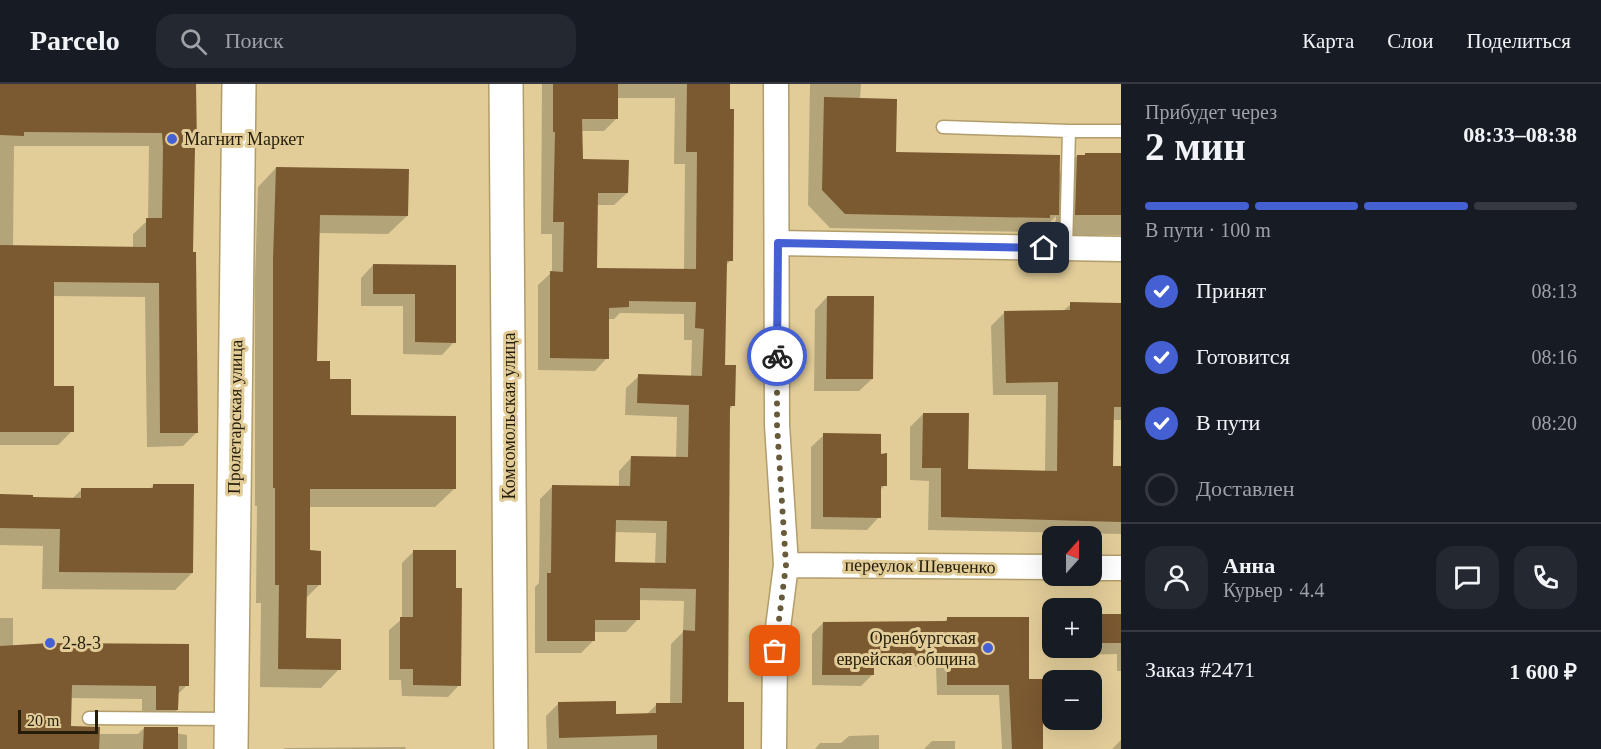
<!DOCTYPE html>
<html lang="ru">
<meta charset="utf-8">
<style>
:root{--surface:#171b24;--page:#242831;--text:#f1f3f6;--muted:#9ea1a6;--line:#363941;--accent:#4460d3}
body{margin:0;font-family:Georgia,serif;background:var(--page);color:var(--text);height:100vh;display:flex;flex-direction:column;font-size:22px;white-space:nowrap}
*{box-sizing:border-box;margin:0}
p{font-size:20px;color:var(--muted)}
.icon{flex:none;width:33px;height:33px;fill:none;stroke:currentColor;stroke-width:2;stroke-linecap:round;stroke-linejoin:round}
.map{position:relative;flex:1;overflow:hidden}
.panel{display:flex;flex-direction:column;background:var(--surface);width:480px}
.panel>*{flex:none}
.needle{width:39px;rotate:21deg}
.fabs{position:absolute;left:1042px;top:442px;display:grid;gap:12px}
.fabs a{display:grid;place-items:center;width:60px;height:60px;border-radius:12px;background:var(--surface);box-shadow:0 6px 24px #0002;font-size:30px}
.scale{position:absolute;left:18px;bottom:15px;width:80px;box-sizing:border-box;padding-left:6px;border:3px solid #251d09;border-top:0;font-size:16px;line-height:21px;white-space:nowrap;color:#251d09;-webkit-text-stroke:4px #e2cd99;paint-order:stroke}
.pin{position:absolute;display:grid;place-items:center;width:51px;height:51px;color:#fff;margin:-26px;border-radius:12px;box-shadow:0 3px 9px #0006}
.courier{position:absolute;display:grid;place-items:center;width:60px;height:60px;margin:-30px;border:4px solid #4460d3;border-radius:50%;background:#fff;color:#222;box-shadow:0 2px 8px #0007}
.headline em{font-style:normal;font-weight:700}
.headline div{display:flex;flex-direction:column-reverse}
.headline{display:flex;align-items:center;justify-content:space-between;height:102px;padding:0 24px}
h1{font-size:39px;font-weight:700;line-height:45px}
.bar{display:grid;grid-template-columns:repeat(4,1fr);gap:9px 6px;align-content:center;height:72px;padding:0 24px}
.bar i{height:8px;border-radius:4px;background:var(--line)}
.bar .selected{background:var(--accent)}
.bar p{grid-column:span 4}
.line{display:flex;align-items:center;gap:15px;padding:0 24px;border-top:2px solid var(--line)}
.line div{flex:1}
.round{display:grid;place-items:center;flex:none;width:63px;height:63px;border-radius:18px;background:var(--page)}
ol{padding:0 24px;list-style:none}
li{display:flex;align-items:center;gap:18px;height:66px}
li p{margin-inline-start:auto}
li .icon{padding:6px;border-radius:50%;background:var(--accent);color:#fff;stroke-width:4}
li:last-child{color:var(--muted)}
li i{width:33px;height:33px;border:3px solid var(--line);border-radius:50%}
header{display:flex;align-items:center;gap:36px;box-sizing:border-box;height:84px;padding:0 30px;background:var(--surface);border-bottom:2px solid var(--line)}
header strong{font-size:28px}
nav{display:flex;gap:33px;margin-inline-start:auto;font-size:21px}
.search{width:420px;height:54px;background:var(--page);display:flex;align-items:center;gap:15px;box-sizing:border-box;padding:0 21px;border-radius:18px;color:var(--muted);font-size:22px}
main{display:flex;flex:1;min-height:0}
.map>svg:first-child{display:block}
.shadow{fill:#0003;fill-rule:evenodd}
.building{fill:#7b5931;fill-rule:evenodd}
.lines{fill:none;stroke-linecap:round;stroke-linejoin:round}
.lane-casing{stroke:#b19d6b;stroke-width:15}
.street-casing{stroke:#b19d6b;stroke-width:27}
.secondary-casing{stroke:#b19d6b;stroke-width:36}
.lane{stroke:#fff;stroke-width:12}
.street{stroke:#fff;stroke-width:24}
.secondary{stroke:#fff;stroke-width:33}
.done{stroke:#675b3b;stroke-width:6;stroke-dasharray:0 10.8}
.route{stroke:#4460d3;stroke-width:8}
.poi-dot{fill:#4460d3;stroke:#e2cd99;stroke-width:2}
.labels{text-anchor:middle;dominant-baseline:central;stroke-width:6;stroke-linejoin:round;paint-order:stroke}
.poi-label{font-size:18px;fill:#251d09;stroke:#e2cd99;text-anchor:start}
.street-label{font-size:18px;fill:#251d09;stroke:#e2cd99}
</style>
<header>
<strong>Parcelo</strong>
<div class="search"><svg class="icon" aria-label="search" viewBox="0 0 24 24"><circle cx="10" cy="10" r="6"/><path d="M15 15l6 6"/></svg>Поиск</div>
<nav><a>Карта</a><a>Слои</a><a>Поделиться</a></nav>
</header>
<main>
<div class="map">
<svg width="1121" height="665" viewBox="0 0 1121 665">
<rect width="100%" height="100%" fill="#e2cd99"/>
<path class="shadow" d="M0,0h195l-3,169 5,179 -14,14 -36,1 -2,-150 -92,-1 -1,91 20,44 -14,14h-58zM14,62h135l-1,74 -15,14v14l-120,-2z
M542,0h186l3,176 -6,6 -1,100 9,39 -4,5 -3,294 17,45h-196l-1,-33 12,-12 57,12 31,-1 11,-11h13l1,-60 12,-12 1,-31 -46,-1v19l-12,13h-32v8l-13,13h-46v-66l4,-4 1,-84 12,-12 67,1v-17l12,-13h45l1,-41 -52,-2 1,-27 13,-12 52,1 1,-37h-8v-26l-64,-1 -6,6h-6l-1,39 -12,13 -57,-1v-85l14,-13v-38h-11zM616,14h59l-1,66h11l-1,106 -88,-1v-64h18l13,-12 -45,-32 -1,-30h23l13,-13zM614,448l42,1 -1,31h-42z
M810,0h51l-1,15 34,55 164,21 19,-19 44,-1v80h-66l1,-19 -13,13h-6l-3,3 -204,-4 -22,-23z
M276,84l131,48 -19,18 -70,-1 -3,130 14,17 21,36 104,73 -19,18h-126l-1,45 11,33 -14,14 -1,41 35,29 -18,19 -61,-1 1,-84h-5l1,-97h-2v-227l3,-92z
M373,181l82,1 -1,76 -12,13 -39,-1v-48h-42v-28z
M827,213l45,82 -13,12h-45l1,-81z
M1071,220l50,1v115h-9v48h9v66l-193,-4 1,-49 -19,-1v-53l13,-13 43,57 79,1 1,-77h-53l-2,-69 13,-13 59,-2z
M824,351l56,20 5,30 -6,6v26l-12,13 -56,-1v-82z
M153,402l39,87 -17,17 -133,-1 1,-43 -43,-1v-50l32,4h40l10,-10 67,1z
M414,467l45,134 -11,12 -46,-1 -1,-16h-12v-50l13,-11v-56z
M1121,530v57h-4v-17l-53,1v-7h28v-33z
M0,534h13v29l174,38 -10,10v15l-14,14h-21v-25l-72,-1v30l28,6h40l6,-6 43,7v14h-187z
M947,535l81,61 14,69h-40l-3,-54h-62l-1,-28 -63,-1 -1,9 -11,11 -49,-1v-51l11,-11h121z
M879,651v14h-64l5,-6h21l8,-7z
M1121,656v9h-9z
M932,657h23v8h-31z
M405,663l1,2h-123l2,-1z"/>
<path class="building" d="M0,0h196l1,63h-2l-2,105h3l2,181h-38l-1,-150 -105,-1v104h20v46h-74v-187l146,2v-29h16l1,-71 -1,-14 -138,-1v4l-24,-1z
M553,0h65v35h-36l1,40 46,1 -1,33h-30l-1,75 99,1 1,-117h-11l1,-68h43v25h4l-1,152h-6l-2,104h11l-1,41h-5l-2,296h16v47h-87v-14l-98,3 -1,-36 58,-1v13l40,-1v-10h26l1,-73 12,1 1,-42 -56,-1v32h-45v21h-48v-68h4l1,-88 78,1 1,-30 57,1 1,-52 -52,-2 1,-29 64,2 2,-47 -9,-1 1,-26 -67,-1v6l-20,1v51l-59,-1v-87l13,1 1,-50h-11l2,-90h-2zM616,436l51,1 -1,42 -51,-1z
M824,13l73,2 -1,53 164,3 -1,60h-9v3l-205,-4 -23,-24z
M1085,69h36v62h-46l2,-60h8z
M276,83l133,2 -1,47 -88,-1 -3,146h13v18h21v36l105,1v73h-146v61l11,1v34h-14l-1,53 35,1v31l-63,-1 1,-84h-4v-97h-2v-228z
M373,180l83,1v78l-41,-1v-48h-42z
M827,212h47l-1,83h-47z
M1070,218l51,1v104h-7l-1,59h8v56l-180,-5v-49h-19l1,-55h46l-1,56 89,2 1,-89 -52,1 -2,-72 66,-1z
M823,349l58,1v20l6,-1v33h-6v32l-58,-1z
M153,400h41l-1,89 -134,-1 1,-43 -60,-1v-34l33,1v2l48,1v-10h72z
M413,466h43v38h6l-1,98 -48,-1v-16h-13v-52h13z
M1092,530h29v29h-29z
M947,533h82v62h14v70h-31l-3,-64h-62v-28l-73,-2v20h-52l1,-53 124,-1z
M50,559l139,1v42h-10l-1,24h-22v-24l-84,-1 -1,41 29,1 -1,22h-99v-103z
M144,643h34v22h-35z"/>
<g class="lines">
<defs>
<path id="lane" d="M943,43l126,4
M1066,165l3,-118h52
M89,634l140,1"/>
<path id="street" d="M778,159l343,6
M786,481l267,2
M1092,484h29
M774,665l1,-98 11,-86 -9,-140 -1,-341"/>
<path id="secondary" d="M506,0l5,665
M231,665l8,-665"/>
</defs>
<use href="#lane" class="lane-casing"/>
<use href="#street" class="street-casing"/>
<use href="#secondary" class="secondary-casing"/>
<use href="#lane" class="lane"/>
<use href="#street" class="street"/>
<use href="#secondary" class="secondary"/>
</g>
<g class="lines">
<path class="done" d="M775,567l11,-86 -9,-140v-69"/>
<path class="route" d="M777,272l1,-113 266,5"/>
</g>
<g class="poi-dot">
<circle cx="172" cy="55" r="6"/>
<circle cx="50" cy="559" r="6"/>
<circle cx="988" cy="564" r="6"/>
</g>
<g class="labels">
<g class="poi-label">
<text x="184" y="55">Магнит Маркет</text>
<text x="976" y="554" text-anchor="end">Оренбургская<tspan x="976" dy="21">еврейская община</tspan></text>
<text x="62" y="559">2-8-3</text>
</g>
<g class="street-label">
<text transform="translate(509 332) rotate(-90)">Комсомольская улица</text>
<text transform="translate(235 333) rotate(-89)">Пролетарская улица</text>
<text transform="translate(920 482) rotate(1)">переулок Шевченко</text>
</g>
</g>
</svg>
<div class="fabs">
<a><svg class="needle" viewBox="-14 -14 28 28"><path d="M0-13l5 13h-10z" fill="#e53935"/><path d="M0 13l5-13h-10z" fill="#9ea1a6"/></svg></a>
<a>+</a>
<a>−</a>
</div>
<div class="scale">20 m</div>
<div class="pin" style="left:775px;top:567px;background:#ea580c"><svg class="icon" aria-label="bag" viewBox="0 0 24 24"><path d="M5 8h14l-1 12H6zM9 8a3 3 0 0 1 6 0"/></svg></div>
<div class="pin" style="left:1044px;top:164px;background:#1f2937"><svg class="icon" aria-label="home" viewBox="0 0 24 24"><path d="M3 11l9-7 9 7M6 9v11h12V9"/></svg></div>
<div class="courier" style="left:777px;top:272px"><svg class="icon" aria-label="bike" viewBox="0 0 24 24"><circle cx="6" cy="16" r="4"/><circle cx="18" cy="16" r="4"/><path d="M6 16l4-8h5l3 8M10 8l3 8H6M13 5h3"/></svg></div>
</div>
<section class="panel">
<div class="headline"><div><h1>2 мин</h1><p>Прибудет через</p></div><em>08:33–08:38</em></div>
<div class="bar"><i class="selected"></i><i class="selected"></i><i class="selected"></i><i></i><p>В пути · 100 m</p></div>
<ol>
<li><svg class="icon" aria-label="check" viewBox="0 0 24 24"><path d="M5 12l5 5 9-10"/></svg>Принят<p>08:13</p></li>
<li><svg class="icon" aria-label="check" viewBox="0 0 24 24"><path d="M5 12l5 5 9-10"/></svg>Готовится<p>08:16</p></li>
<li><svg class="icon" aria-label="check" viewBox="0 0 24 24"><path d="M5 12l5 5 9-10"/></svg>В пути<p>08:20</p></li>
<li><i></i>Доставлен</li>
</ol>
<div class="line" style="height:108px"><a class="round"><svg class="icon" aria-label="person" viewBox="0 0 24 24"><circle cx="12" cy="8" r="4"/><path d="M4 21q1-7 8-7t8 7"/></svg></a><div><b>Анна</b><p>Курьер · 4.4</p></div><a class="round"><svg class="icon" aria-label="chat" viewBox="0 0 24 24"><path d="M4 5h16v11H9l-5 4z"/></svg></a><a class="round"><svg class="icon" aria-label="phone" viewBox="0 0 24 24"><path d="M5 4h4l2 5-3 2q2 4 5 5l2-3 5 2v4C11 20 4 13 5 4z"/></svg></a></div>
<div class="line" style="height:78px"><div>Заказ #2471</div><b>1 600 ₽</b></div>
</section>
</main>
